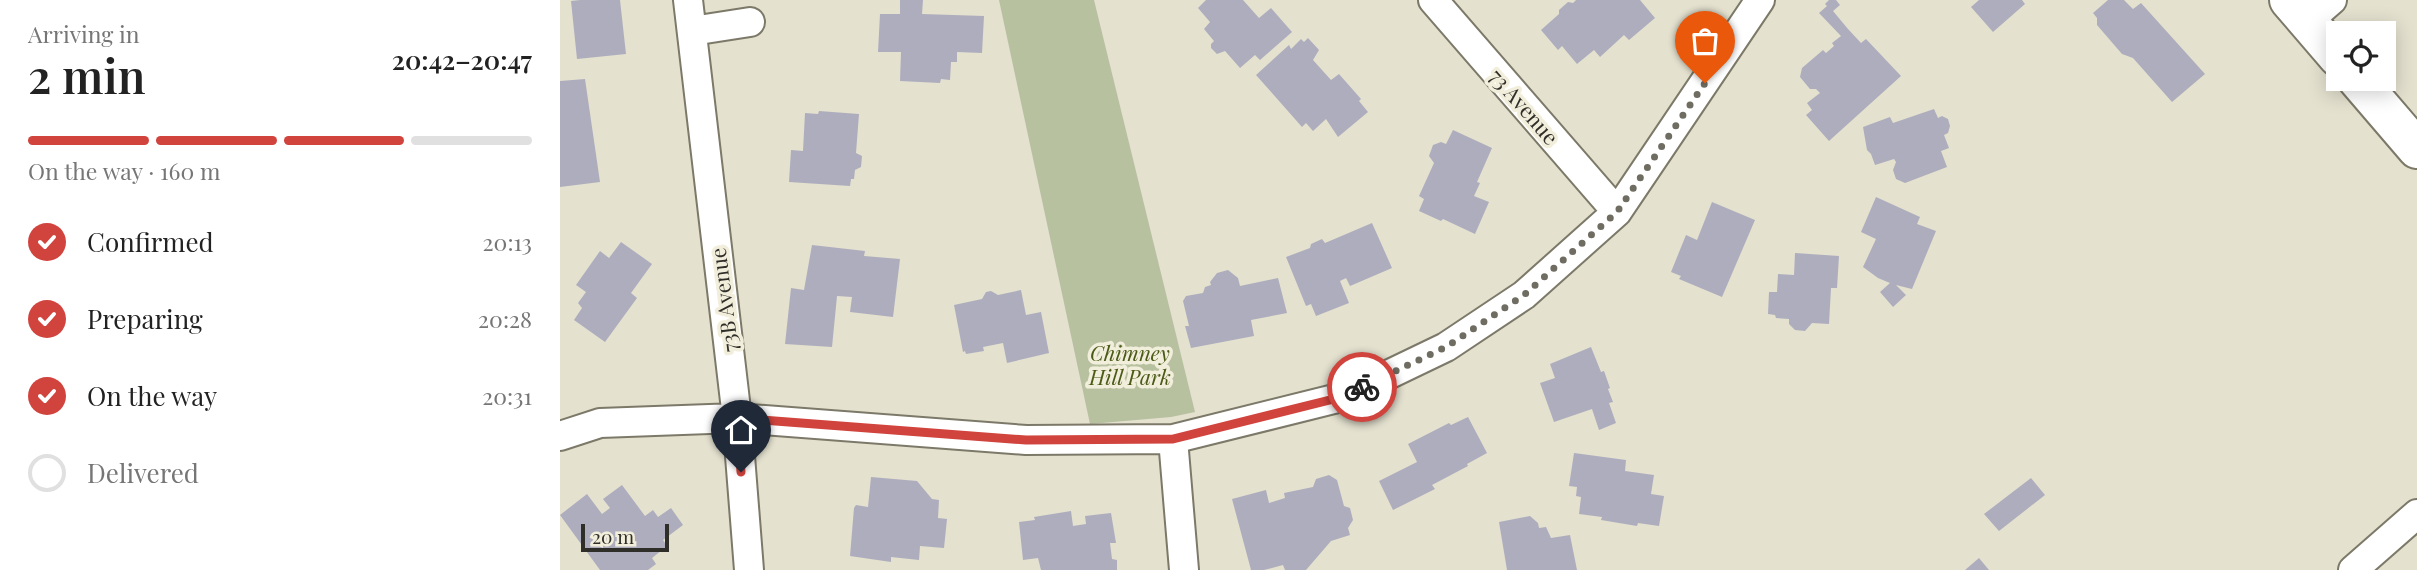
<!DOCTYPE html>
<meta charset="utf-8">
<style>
:root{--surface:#fff;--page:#f2f2f2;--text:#222;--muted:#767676;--line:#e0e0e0;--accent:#d1433d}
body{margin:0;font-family:"Playfair Display",serif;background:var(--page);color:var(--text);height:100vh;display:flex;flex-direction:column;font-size:26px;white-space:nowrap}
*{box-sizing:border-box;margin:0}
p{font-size:23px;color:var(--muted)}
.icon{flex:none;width:38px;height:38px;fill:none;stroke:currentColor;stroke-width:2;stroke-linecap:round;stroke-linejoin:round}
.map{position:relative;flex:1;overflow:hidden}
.panel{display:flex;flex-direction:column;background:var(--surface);width:560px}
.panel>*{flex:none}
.fabs{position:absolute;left:1766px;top:21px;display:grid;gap:14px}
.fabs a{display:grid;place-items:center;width:70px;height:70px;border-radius:0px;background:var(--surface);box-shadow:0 4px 18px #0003;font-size:35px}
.scale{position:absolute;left:21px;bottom:18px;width:88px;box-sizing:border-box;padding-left:7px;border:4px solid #302e28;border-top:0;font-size:19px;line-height:24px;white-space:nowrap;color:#302e28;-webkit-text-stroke:5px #f2eedc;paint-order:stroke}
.pin{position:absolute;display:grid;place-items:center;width:60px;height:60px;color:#fff;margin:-72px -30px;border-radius:50% 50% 50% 0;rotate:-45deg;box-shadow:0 0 7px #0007}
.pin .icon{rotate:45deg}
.courier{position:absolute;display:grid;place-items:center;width:70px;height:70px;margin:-35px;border:5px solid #d1433d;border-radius:50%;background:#fff;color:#222;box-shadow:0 2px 9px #0007}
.summary em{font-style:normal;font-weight:600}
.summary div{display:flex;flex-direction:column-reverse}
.summary{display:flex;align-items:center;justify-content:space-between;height:119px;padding:0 28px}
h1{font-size:46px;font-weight:600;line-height:52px}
.bar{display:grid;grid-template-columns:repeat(4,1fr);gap:10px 7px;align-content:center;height:84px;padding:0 28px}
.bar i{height:9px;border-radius:5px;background:var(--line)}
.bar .active{background:var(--accent)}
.bar p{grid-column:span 4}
ol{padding:0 28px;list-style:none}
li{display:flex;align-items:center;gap:21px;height:77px}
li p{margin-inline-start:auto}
li .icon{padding:7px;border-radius:50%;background:var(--accent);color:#fff;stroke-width:4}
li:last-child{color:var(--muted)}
li i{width:38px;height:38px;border:4px solid var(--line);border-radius:50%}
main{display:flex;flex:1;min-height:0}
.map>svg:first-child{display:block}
.green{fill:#b7c1a0}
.building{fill:#aeadbe}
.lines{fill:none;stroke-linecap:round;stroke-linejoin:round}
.minor-casing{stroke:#7c7969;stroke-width:32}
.secondary-casing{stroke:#7c7969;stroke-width:42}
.minor{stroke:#fff;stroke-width:28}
.secondary{stroke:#fff;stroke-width:38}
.done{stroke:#6f6d62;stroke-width:7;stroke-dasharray:0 12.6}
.route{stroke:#d1433d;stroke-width:9}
.labels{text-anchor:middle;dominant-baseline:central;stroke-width:7;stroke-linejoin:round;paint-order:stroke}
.street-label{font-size:21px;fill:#302e28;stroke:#f2eedc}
.park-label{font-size:21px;font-style:italic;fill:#4b5a17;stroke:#f2eedc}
</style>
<main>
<section class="panel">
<div class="summary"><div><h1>2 min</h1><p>Arriving in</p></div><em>20:42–20:47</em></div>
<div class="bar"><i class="active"></i><i class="active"></i><i class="active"></i><i></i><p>On the way · 160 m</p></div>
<ol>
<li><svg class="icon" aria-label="check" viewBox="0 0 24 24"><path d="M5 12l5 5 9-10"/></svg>Confirmed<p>20:13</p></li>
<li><svg class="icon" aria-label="check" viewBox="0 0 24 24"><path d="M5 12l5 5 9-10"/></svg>Preparing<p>20:28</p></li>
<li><svg class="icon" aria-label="check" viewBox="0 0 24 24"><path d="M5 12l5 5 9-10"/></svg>On the way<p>20:31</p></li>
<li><i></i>Delivered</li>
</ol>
</section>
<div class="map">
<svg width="1857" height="570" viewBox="0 0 1857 570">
<rect width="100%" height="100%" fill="#e4e1cf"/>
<path class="green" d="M439,0h95l101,412 -24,5 -81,7z"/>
<path class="building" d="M20,0h40l6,54 -49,5 -6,-58z
M340,0h23l-1,14 62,2 -2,37 -25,-1v10h-6l-1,18 -9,-1 -1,4 -40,-2 1,-29h-23l2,-38h20z
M646,0h37l16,18 12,-10 21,24 -32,28 -5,-5 -15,13 -15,-17 -8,3 -6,-6v-4l3,-3 -10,-12 6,-7 -12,-14z
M1016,0h64l15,18 -26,22 -5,-5 -24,22 -6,-7 -17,14 -15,-18 -4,4 -17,-20 18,-16v-4l9,-8 5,1z
M1269,0h7l4,5 -7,6 15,18 13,14 5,-4 35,37 -72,65 -23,-26 6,-5 -5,-7 13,-10 -4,-4h-6l-10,-12 2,-9 21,-18 3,3 8,-7 -2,-3 9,-7 -22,-23 8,-7 -2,-2z
M1419,0h43l3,4 -32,28 -22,-25z
M1548,0h16l9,9 8,-6 64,71 -33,28 -39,-44 -11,-4 -25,-29v-7l-4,-5z
M748,38l11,12 -6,10 18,20 8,-6 22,25 -2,2 9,11 -30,25 -12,-18 -13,12 -7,-8 -4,4 -46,-52 33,-30 2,4 10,-10 3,3z
M25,79l15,103 -40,5v-106z
M1374,109l4,9 4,-2 6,3 2,7 -2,7 -4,2 5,13 -8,3 6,16 -42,16 -9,-4 -3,-9 3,-8 -2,-3 -19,6 -4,-11 -4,-4 -4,-23 27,-10 3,6z
M259,111l40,3 -3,39 6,3 -1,11 -6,3 -1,9h-3l-1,7 -61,-4 2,-32 12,1 2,-38 13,1z
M893,130l39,18 -15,34 3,1 -6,13 15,6 -14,32 -32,-15 -2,2 -22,-10 5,-12 -5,-3 15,-33 -5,-7 4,-11 8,-3 5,2z
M1316,197l44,20 -3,7 19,7 -24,58 -16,-4 10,10 -13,12 -13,-15 10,-9 -12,-5 -15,-11 13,-28 -15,-7z
M1152,202l43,18 -33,77 -43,-18 2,-3 -10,-4 15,-37 11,5z
M812,223l20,45 -42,18 -4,-8 -6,3 9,22 -33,13 -5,-12 -5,2 -20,-49 24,-9 1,-4 11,-5 3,4z
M61,242l31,22 -21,29 6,5 -32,44 -31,-22 8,-12 -4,-5 8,-11 -10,-7 24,-34 9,7z
M252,245l53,6 -1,5 36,3 -7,58 -43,-5 2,-15 -15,-1 -5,51 -47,-3 6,-56 13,2z
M1235,253l44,3 -2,32h-6l-2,36 -17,-1 -7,8 -10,-1 -6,-6v-5l-13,-1 -1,-3 -7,-1 1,-22h8l1,-18 16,1z
M668,270l10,8 2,8 38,-8 9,35 -36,7 3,16 -63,12 -6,-22h4l-6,-25 3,-5 17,-3 2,-6 6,-2 -1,-3 7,-9z
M461,290l5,25 15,-3 8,41 -42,10 -4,-20 -20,4 1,4 -18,3 -1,-3 -2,1 -9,-47 28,-6 4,-7 5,-1 7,4z
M1031,347l10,25 3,-1 6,17 -2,1 5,13 -4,1 7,20 -17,7 -7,-21 -38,13 -14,-39 15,-5 -5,-14z
M908,417l19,36 -20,11 1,2 -36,19 3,4 -42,21 -14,-29 38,-19 -9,-18 41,-21 2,2z
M1014,453l52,7 -1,11 29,4 -3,19 13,2 -5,30 -21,-3 -1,3 -36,-6 1,-3 -23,-3 2,-17 -5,-1 1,-9 -8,-1z
M769,475l8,5 7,26 6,2 3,12 -5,8 2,7 -19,6 -25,29h-21l-2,-5 -19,5h-13l-19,-71 34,-9 3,13 16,-5 -1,-5 29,-6 3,-8z
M311,477l46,4 15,18 7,1 -1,18 9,1 -3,29 -24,-2 -1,14 -28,-3v5l-41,-6 4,-48 2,-3 12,2z
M1471,478l14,17 -46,36 -15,-17z
M62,485l23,31 8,-6 5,7 13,-9 12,17 -20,15 4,6 -15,12 4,6 -8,6h-48l-40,-55 27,-21 15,20 8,-6 -7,-9z
M511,511l2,15 13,-2 -1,-8 26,-3 5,30h-6l2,16 5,1v10h-76l-3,-12 -15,2 -4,-38 16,-2 -1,-3z
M970,516l8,7 1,5 7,-1 5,11 19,-3 7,35h-70l-8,-48z
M1419,558l10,12h-24z"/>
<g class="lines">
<defs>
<path id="minor" d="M128,0l49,418 12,152
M873,0l184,212
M1748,21l24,-21
M132,31l58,-9
M0,436l40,-13 137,-5 289,22 147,-1 169,-42 104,-50 78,-52 93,-83 143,-212
M613,439l11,131
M1793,570l64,-56"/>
<path id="secondary" d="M1729,0l49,57
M1797,79l60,70"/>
</defs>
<use href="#minor" class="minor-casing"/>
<use href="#secondary" class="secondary-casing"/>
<use href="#minor" class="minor"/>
<use href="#secondary" class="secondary"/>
</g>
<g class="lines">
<path class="done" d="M802,387l84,-40 78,-52 93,-83 88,-129"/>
<path class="route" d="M181,472l-4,-54 289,22 147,-1 169,-42 20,-10"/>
</g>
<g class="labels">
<g class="street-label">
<text transform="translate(965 106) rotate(49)">73 Avenue</text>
<text transform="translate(163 300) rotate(-97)">73B Avenue</text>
</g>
<g class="park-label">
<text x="570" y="352">Chimney<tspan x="570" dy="24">Hill Park</tspan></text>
</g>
</g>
</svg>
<div class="fabs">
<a><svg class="icon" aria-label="locate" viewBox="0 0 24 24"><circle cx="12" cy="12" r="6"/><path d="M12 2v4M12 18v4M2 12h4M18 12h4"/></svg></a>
</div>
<div class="scale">20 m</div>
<div class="pin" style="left:1145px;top:83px;background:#ea580c"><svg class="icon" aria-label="bag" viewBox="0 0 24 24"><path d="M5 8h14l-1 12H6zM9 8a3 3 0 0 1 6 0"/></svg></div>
<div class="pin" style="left:181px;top:472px;background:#1f2937"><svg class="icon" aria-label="home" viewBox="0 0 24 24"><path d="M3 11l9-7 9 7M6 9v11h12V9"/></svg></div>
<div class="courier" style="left:802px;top:387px"><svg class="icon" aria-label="bike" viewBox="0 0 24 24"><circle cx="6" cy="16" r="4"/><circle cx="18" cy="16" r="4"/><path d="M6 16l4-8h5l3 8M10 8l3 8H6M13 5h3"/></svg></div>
</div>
</main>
